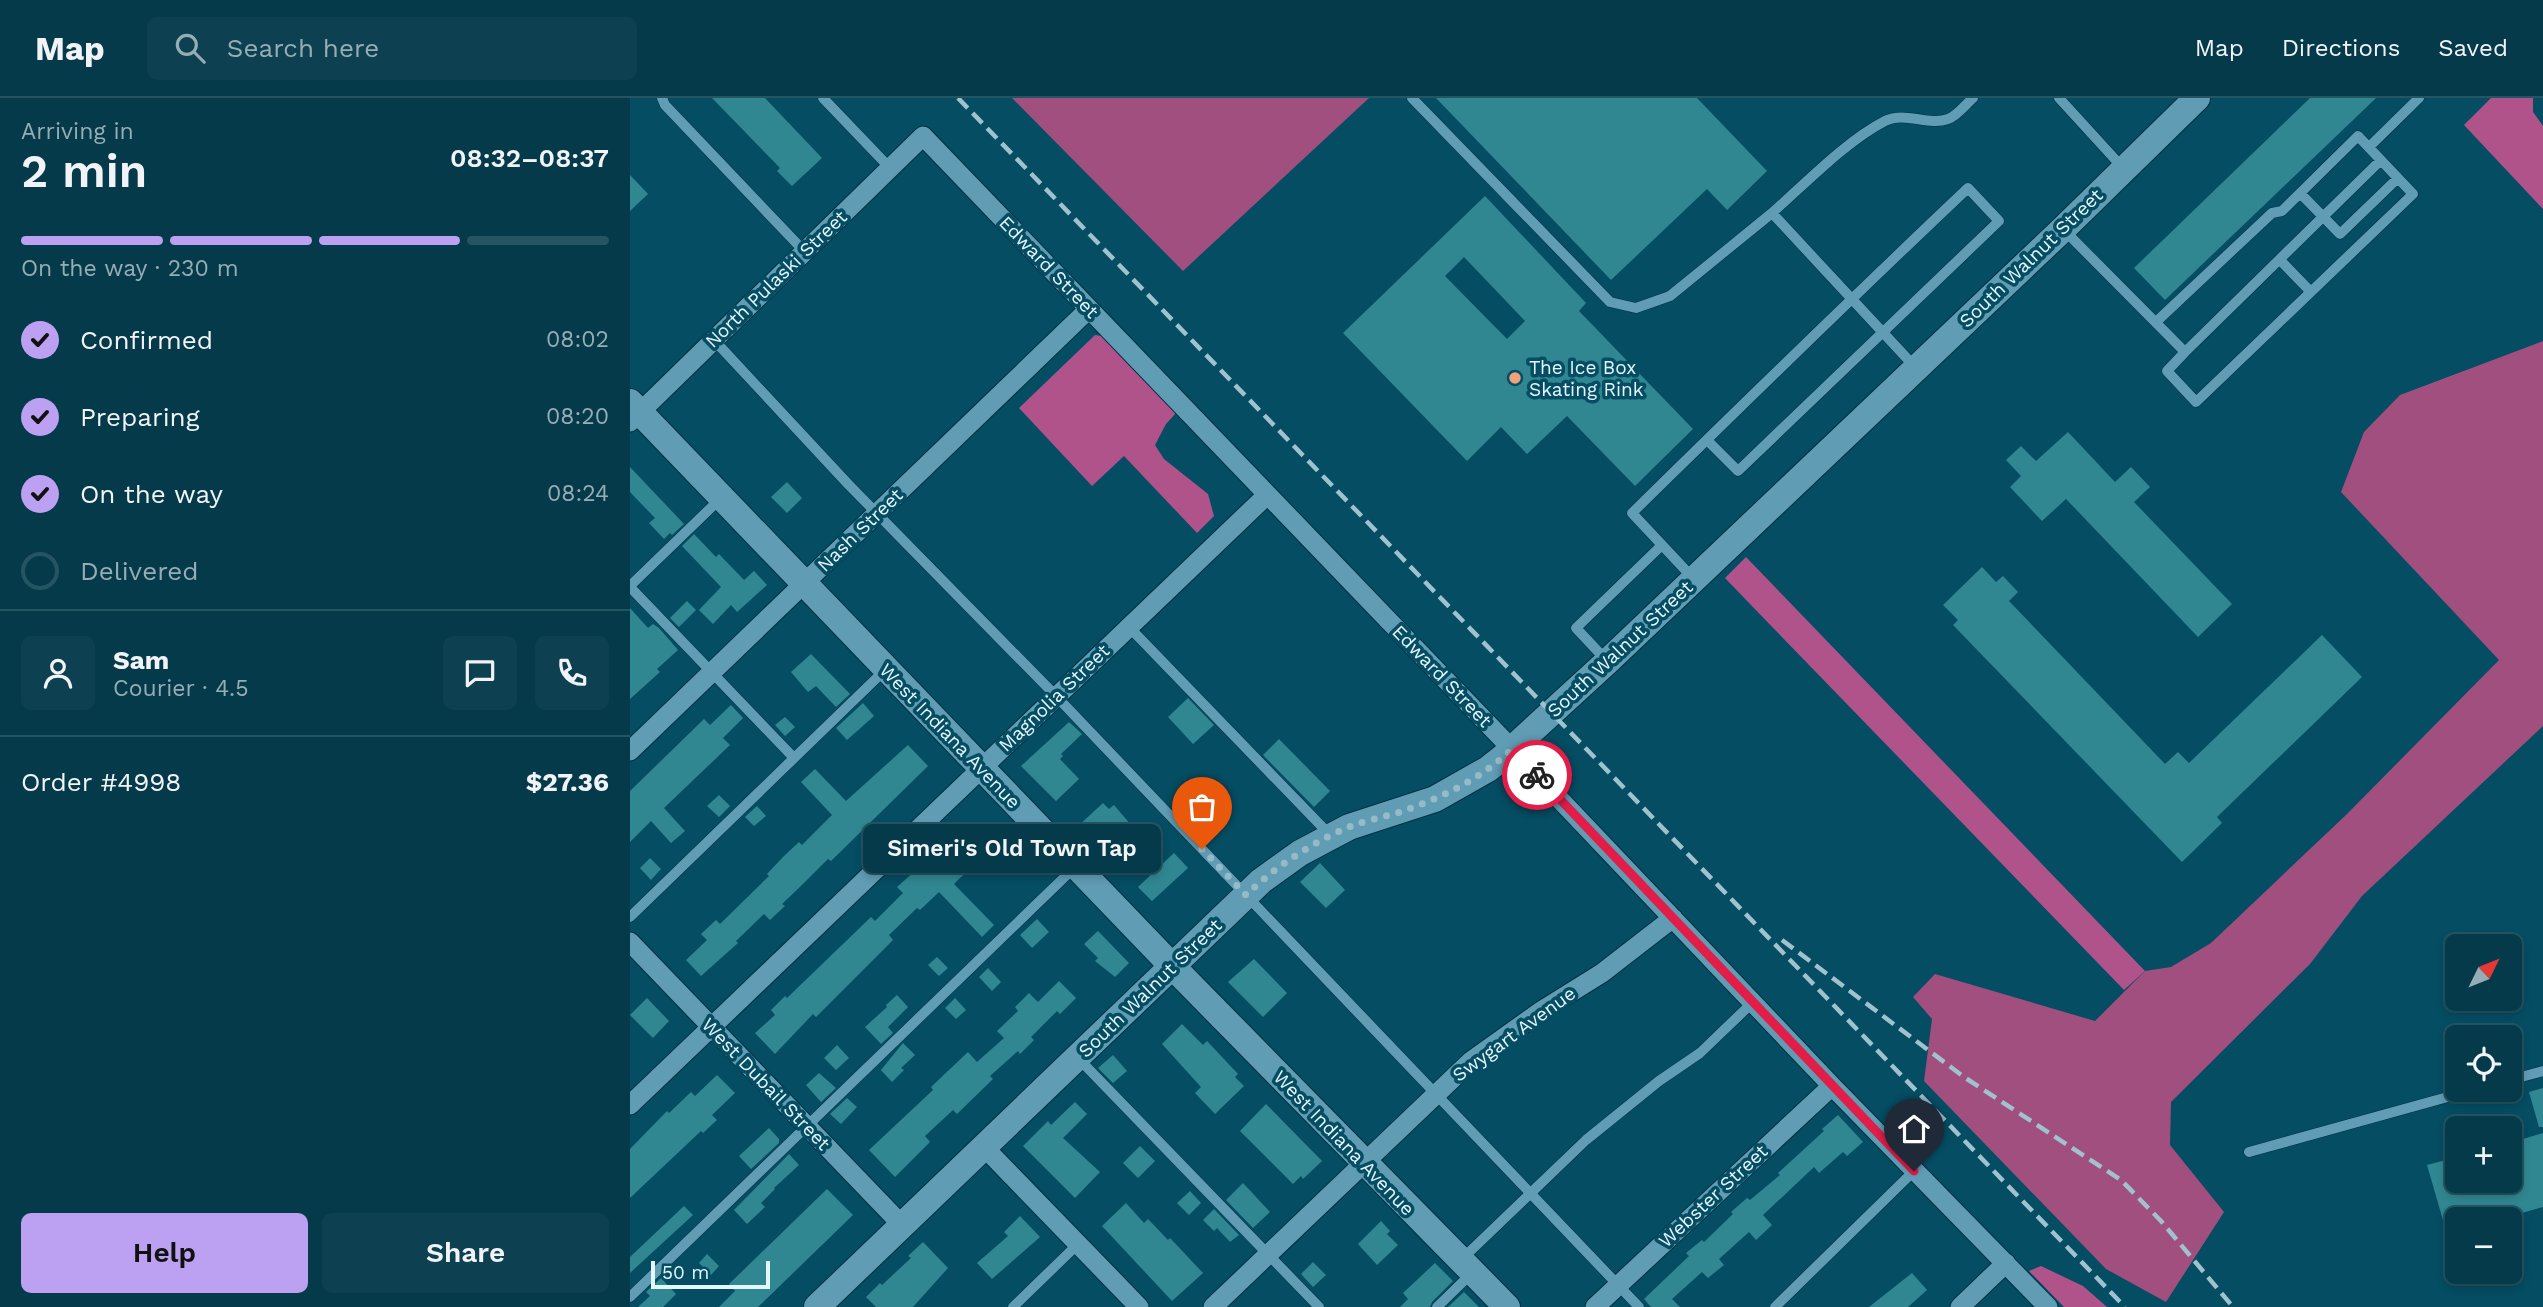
<!DOCTYPE html>
<meta charset="utf-8">
<style>
:root{--surface:#043a4a;--page:#0d4151;--text:#f1f3f6;--muted:#97adb5;--line:#255462;--accent:#bca0f2}
body{margin:0;font-family:"Work Sans",sans-serif;background:var(--page);color:var(--text);height:100vh;display:flex;flex-direction:column;font-size:26px;white-space:nowrap}
*{box-sizing:border-box;margin:0}
p{font-size:23px;color:var(--muted)}
.icon{flex:none;width:38px;height:38px;fill:none;stroke:currentColor;stroke-width:2;stroke-linecap:round;stroke-linejoin:round}
.map{position:relative;flex:1;overflow:hidden}
.details{display:flex;flex-direction:column;background:var(--surface);width:630px}
.details>*{flex:none}
.needle{width:46px;rotate:47deg}
.fabs{position:absolute;left:1815px;top:836px;display:grid;gap:14px}
.fabs a{display:grid;place-items:center;width:77px;height:77px;border-radius:10px;background:var(--surface);box-shadow:0 4px 10px #0003,0 0 0 2px var(--line);font-size:35px}
.scale{position:absolute;left:21px;bottom:18px;width:119px;box-sizing:border-box;padding-left:7px;border:4px solid #e4f6fe;border-top:0;font-size:19px;line-height:24px;white-space:nowrap;color:#e4f6fe;-webkit-text-stroke:5px #054d63;paint-order:stroke}
.pin{position:absolute;display:grid;place-items:center;width:60px;height:60px;color:#fff;margin:-72px -30px;border-radius:50% 50% 50% 0;rotate:-45deg;box-shadow:0 0 7px #0007}
.pin .icon{rotate:45deg}
.courier{position:absolute;display:grid;place-items:center;width:70px;height:70px;margin:-35px;border:5px solid #e11d48;border-radius:50%;background:#fff;color:#222;box-shadow:0 2px 9px #0007}
.bubble{position:absolute;height:49px;border-radius:10px;background:var(--surface);box-shadow:0 4px 10px #0003,0 0 0 2px var(--line);font-size:23px;font-weight:600;line-height:49px;text-align:center}
.overview em{font-style:normal;font-weight:600}
.overview div{display:flex;flex-direction:column-reverse}
.overview{display:flex;align-items:center;justify-content:space-between;height:119px;padding:0 21px}
h1{font-size:46px;font-weight:600;line-height:52px}
.bar{display:grid;grid-template-columns:repeat(4,1fr);gap:10px 7px;align-content:center;height:84px;padding:0 21px}
.bar i{height:9px;border-radius:5px;background:var(--line)}
.bar .current{background:var(--accent)}
.bar p{grid-column:span 4}
.line{display:flex;align-items:center;gap:18px;padding:0 21px;border-top:2px solid var(--line)}
.line div{flex:1}
.round{display:grid;place-items:center;flex:none;width:74px;height:74px;border-radius:10px;background:var(--page)}
ol{padding:0 21px;list-style:none}
li{display:flex;align-items:center;gap:21px;height:77px}
li p{margin-inline-start:auto}
li .icon{padding:7px;border-radius:50%;background:var(--accent);color:#111;stroke-width:4}
li:last-child{color:var(--muted)}
li i{width:38px;height:38px;border:4px solid var(--line);border-radius:50%}
.action{display:flex;gap:14px;margin-top:auto;padding:14px 21px}
.action a{flex:1;height:80px;border-radius:10px;background:var(--accent);color:#111;font-size:28px;font-weight:600;line-height:80px;text-align:center}
.action a+a{background:var(--page);color:var(--text)}
header{display:flex;align-items:center;gap:42px;box-sizing:border-box;height:98px;padding:0 35px;background:var(--surface);border-bottom:2px solid var(--line)}
header strong{font-size:33px}
nav{display:flex;gap:38px;margin-inline-start:auto;font-size:24px}
.search{width:490px;height:63px;background:var(--page);display:flex;align-items:center;gap:18px;box-sizing:border-box;padding:0 24px;border-radius:10px;color:var(--muted);font-size:26px}
main{display:flex;flex:1;min-height:0}
.map>svg:first-child{display:block}
.green{fill:#a14f7f}
.forest{fill:#b0538b}
.building{fill:#308791;fill-rule:evenodd}
.lines{fill:none;stroke-linecap:round;stroke-linejoin:round}
.lane-casing{stroke:#003141;stroke-width:11}
.street-casing{stroke:#003141;stroke-width:21}
.secondary-casing{stroke:#003141;stroke-width:28}
.lane{stroke:#609cb4;stroke-width:10}
.street{stroke:#609cb4;stroke-width:19}
.secondary{stroke:#609cb4;stroke-width:26}
.rail{stroke:#a0c2cf;stroke-width:4.5;stroke-dasharray:14 7;stroke-linecap:butt}
.done{stroke:#96bbc8;stroke-width:7;stroke-dasharray:0 12.6}
.route{stroke:#e11d48;stroke-width:9}
.poi-dot{fill:#f1a17c;stroke:#054d63;stroke-width:2.5}
.labels{text-anchor:middle;dominant-baseline:central;stroke-width:7;stroke-linejoin:round;paint-order:stroke}
.street-label{font-size:19px;fill:#e4f6fe;stroke:#054d63}
.poi-label{font-size:19px;fill:#e4f6fe;stroke:#054d63;text-anchor:start}
</style>
<header>
<strong>Map</strong>
<div class="search"><svg class="icon" aria-label="search" viewBox="0 0 24 24"><circle cx="10" cy="10" r="6"/><path d="M15 15l6 6"/></svg>Search here</div>
<nav><a>Map</a><a>Directions</a><a>Saved</a></nav>
</header>
<main>
<section class="details">
<div class="overview"><div><h1>2 min</h1><p>Arriving in</p></div><em>08:32–08:37</em></div>
<div class="bar"><i class="current"></i><i class="current"></i><i class="current"></i><i></i><p>On the way · 230 m</p></div>
<ol>
<li><svg class="icon" aria-label="check" viewBox="0 0 24 24"><path d="M5 12l5 5 9-10"/></svg>Confirmed<p>08:02</p></li>
<li><svg class="icon" aria-label="check" viewBox="0 0 24 24"><path d="M5 12l5 5 9-10"/></svg>Preparing<p>08:20</p></li>
<li><svg class="icon" aria-label="check" viewBox="0 0 24 24"><path d="M5 12l5 5 9-10"/></svg>On the way<p>08:24</p></li>
<li><i></i>Delivered</li>
</ol>
<div class="line" style="height:126px"><a class="round"><svg class="icon" aria-label="person" viewBox="0 0 24 24"><circle cx="12" cy="8" r="4"/><path d="M4 21q1-7 8-7t8 7"/></svg></a><div><b>Sam</b><p>Courier · 4.5</p></div><a class="round"><svg class="icon" aria-label="chat" viewBox="0 0 24 24"><path d="M4 5h16v11H9l-5 4z"/></svg></a><a class="round"><svg class="icon" aria-label="phone" viewBox="0 0 24 24"><path d="M5 4h4l2 5-3 2q2 4 5 5l2-3 5 2v4C11 20 4 13 5 4z"/></svg></a></div>
<div class="line" style="height:91px"><div>Order #4998</div><b>$27.36</b></div>
<div class="action"><a>Help</a><a>Share</a></div>
</section>
<div class="map">
<svg width="1913" height="1209" viewBox="0 0 1913 1209">
<rect width="100%" height="100%" fill="#054d63"/>
<path class="green" d="M382,0h357l-186,173z
M1913,243v385l-181,170 -52,68 -139,138 -1,43 54,67 -58,90 -60,-33 -182,-188 8,-62 -19,-22 22,-23 160,47 50,-50 26,-4 40,-24 136,-129 152,-154 -158,-168 23,-60 36,-37z"/>
<path class="forest" d="M1861,0h42v14l10,14v83l-79,-84z
M465,237l7,1 74,77 -10,11 -11,21 9,14 44,35 6,22 -17,17 -73,-77 -32,30 -73,-78z
M1116,459l399,414 -21,19 -374,-386 -25,-26z
M1411,1168l42,20 24,21h-43l-35,-36z"/>
<path class="building" d="M82,0h53l57,60 -30,28 -15,-15 3,-3z
M806,0h261l70,73 -40,39 -20,-21 -96,91z
M1680,0h66l-211,202 -31,-32z
M0,77l18,19 -18,17z
M855,98l101,107 -7,8 114,118 -58,57 -68,-70 -40,38 -26,-27 -34,34 -124,-128zM834,159l61,64 -18,18 -62,-63z
M1438,334l47,50 16,-15 19,20 -16,15 98,102 -34,33 -132,-138 -24,22 -32,-34 11,-11 -15,-16 15,-14 15,15z
M0,369l54,57 -12,11 -2,-2 -6,6 -15,-16 6,-5 -25,-26z
M157,384l15,16 -15,15 -16,-16z
M64,436l22,23 3,-3 25,26 10,-9 13,14 -30,27 -6,-7 -18,19 -14,-14 22,-23 -39,-41z
M1352,469l14,15 7,-6 15,16 -9,9 156,163 13,-12 11,11 133,-128 40,42 -145,140 5,6 -40,39 -229,-237 5,-5 -15,-15z
M57,503l9,9 -17,17 -9,-9z
M0,510l18,20 5,-4 6,4 19,22 -21,19 3,3 -30,27z
M181,556l39,40 -14,13 -20,-21 -8,6 -17,-20z
M558,600l26,27 -21,19 -25,-27z
M233,605l11,13 -27,24 -11,-12z
M101,607l12,13 -20,20 7,7 -66,63 21,23 -14,12 -20,-22 -21,21v-51l74,-72 6,6z
M155,619l10,10 -10,9 -10,-11z
M439,624l13,12 -21,20 2,2 -3,3 19,20 -23,22 -35,-35z
M649,641l51,52 -16,16 -51,-52z
M278,647l20,21 -97,95 -3,-2 -24,24 -22,21 3,2 -15,14 -6,-6 -28,27 2,2 -37,33 -15,-16 21,-20 -6,-6 15,-14 4,4 49,-48 -2,-2 17,-18 15,-14 3,3 30,-30 -31,-33 14,-13 31,32z
M89,697l11,11 -11,11 -12,-11z
M473,705l6,6 5,-4 28,33 -29,26 -36,-37z
M127,708l9,10 -12,10 -9,-9z
M326,738l22,24 -24,24 40,41 -12,12 -43,-45 -19,18 -3,-2 -28,27 4,5 -77,77 -3,-3 -38,40 -20,-21 20,-18 -4,-5 14,-14 2,2 84,-81 4,4 28,-28 -6,-6 36,-32 2,2z
M544,755l14,15 -36,33 -14,-14z
M20,760l11,11 -10,11 -11,-12z
M690,765l25,27 -19,18 -26,-26z
M407,821l12,13 -17,16 -12,-13z
M468,833l31,32 -14,14 -20,-16 3,-3 -14,-14z
M307,859l11,11 -9,8 -11,-11z
M624,861l33,34 -24,24 -35,-35z
M358,870l13,14 -9,9 -13,-14z
M429,883l17,17 -16,16 -3,-3 -26,26 3,3 -14,14 -2,-3 -28,25 3,3 -36,35 -4,-4 -28,26 5,6 -35,35 -26,-27 64,-60 -2,-3 37,-35 9,10 27,-24 -7,-7 21,-20 -3,-4 14,-14 9,9z
M267,897l11,12 -20,20 5,6 -12,11 -16,-17 22,-20 -1,-2z
M17,900l22,23 -16,17 -23,-23z
M325,900l11,12 -10,9 -11,-11z
M552,926l21,21 4,-4 31,33 -3,3 9,9 -29,28 -20,-21 6,-6 -39,-43z
M273,945l12,12 -14,13 3,2 -12,12 -11,-12z
M207,947l12,13 -13,12 -12,-12z
M483,957l14,16 -14,12 -15,-15z
M189,975l17,15 -15,14 -15,-17z
M87,977l18,18 -23,22 5,5 -14,13 -2,-2 -71,67v-49l37,-38 2,2 22,-21 4,4z
M1913,990v39h-4l-10,-35z
M217,1000l10,9 -16,17 -11,-10z
M445,1004l12,12 -24,24 37,34 -25,26 -52,-52 25,-25 3,4z
M636,1006l56,57 -19,18 -2,-3 -8,8 -53,-53z
M1208,1017l25,27 -16,14 -4,-4 -24,21 -5,-6 -51,48 9,10 -16,15 -7,-8 -30,27 5,6 -16,13 -6,-6 -30,27 8,8h-29l-7,-8 45,-43 -3,-3 16,-13 2,2 29,-28 -2,-2 16,-14 3,2 30,-25 -2,-2 46,-42 -2,-2z
M139,1030l10,11v4l-28,26 -12,-13z
M1913,1035v74l-46,13h-40v11l-10,3 -20,-69 30,-8v24h53v-38z
M510,1048l15,15 -17,17 -15,-15z
M159,1056l10,11 -25,23 1,1 -14,14 4,4 -18,17 -13,-14z
M613,1085l27,29 -17,16 -27,-28z
M197,1091l26,26 -95,92h-39l16,-16 -6,-7z
M560,1093l11,12 -12,12 -12,-12z
M496,1105l18,20 4,-4 20,21 2,-2 33,35 -31,28 -70,-75z
M54,1108l9,9 -63,58v-16z
M584,1111l25,26 -9,7 -13,-14 -3,3 -11,-11z
M390,1118l20,21 -48,42 -15,-16 31,-27 -4,-4z
M751,1123l9,10 -3,3 11,11 -21,20 -19,-21z
M293,1144l25,26 -35,39h-37l-10,-10 14,-14 2,2 29,-27 -3,-2z
M77,1156l12,12 -8,9 -12,-12z
M683,1164l13,13 -13,12 -12,-13z
M805,1165l18,18 -21,21 -2,5h-30l8,-8 -5,-6z
M1282,1175l15,17 -19,17h-39z
M31,1180l15,16 -13,13h-25l12,-11 -4,-4z
M834,1194l15,15h-31z"/>
<g class="lines">
<defs>
<path id="lane" d="M32,0l3,7 139,146
M193,0l67,70
M782,0l198,204 26,6 34,-12 102,-83 143,154
M1429,0l64,70
M1739,49l50,-49
M1670,95l40,41 58,-56
M1142,115c33,-29 74,-72 113,-92 20,-10 43,5 63,-2 9,-3 18,-15 25,-21
M1433,131l122,123 196,-192
M1650,162l31,32
M1526,224l116,-109 10,-2 76,-75 55,58 -217,208 -29,-31 18,-19
M84,242l134,144 208,212 583,611
M1062,479l-60,-64c111,-109 223,-218 336,-325l31,33 -261,250 -31,-31
M0,488l90,-87
M0,489l164,171
M499,529l202,209
M977,563l-31,-33 85,-82
M0,819l256,-248
M448,960l241,249
M1880,982l33,-9
M1619,1054l224,-62
M831,1162l125,-120 73,-59 41,-28 52,-50
M0,1199l445,-430
M383,1209l65,-63
M807,1209l35,-34
M1145,1209l139,-136"/>
<path id="street" d="M0,324l293,-286 589,613 320,337 216,221
M0,653l459,-442
M0,844l272,283
M0,1007l637,-610
M354,1049l155,160
M583,1209l258,-246 70,-50 61,-38 71,-55
M965,1209l237,-221
M1330,1209l46,-44"/>
<path id="secondary" d="M0,304l542,564 335,341
M187,1209l444,-426 39,-28 49,-26 86,-28 53,-30 14,-11 106,-97 455,-432 134,-131"/>
</defs>
<use href="#lane" class="lane-casing"/>
<use href="#street" class="street-casing"/>
<use href="#secondary" class="secondary-casing"/>
<use href="#lane" class="lane"/>
<use href="#street" class="street"/>
<use href="#secondary" class="secondary"/>
<path class="rail" d="M328,0l1167,1209
M1152,842l182,137 157,103 40,41 72,86"/>
</g>
<g class="lines">
<path class="done" d="M572,751l44,46c29,-28 65,-52 103,-68 16,-6 34,-10 51,-15 41,-14 81,-33 112,-63l25,26"/>
<path class="route" d="M907,677l377,396"/>
</g>
<circle class="poi-dot" cx="885" cy="280" r="7"/>
<g class="labels">
<g class="street-label">
<text transform="translate(1401 160) rotate(-44)">South Walnut Street</text>
<text transform="translate(419 169) rotate(46)">Edward Street</text>
<text transform="translate(146 181) rotate(-44)">North Pulaski Street</text>
<text transform="translate(230 432) rotate(-44)">Nash Street</text>
<text transform="translate(990 551) rotate(-43)">South Walnut Street</text>
<text transform="translate(812 578) rotate(46)">Edward Street</text>
<text transform="translate(424 600) rotate(-44)">Magnolia Street</text>
<text transform="translate(320 638) rotate(46)">West Indiana Avenue</text>
<text transform="translate(520 890) rotate(-44)">South Walnut Street</text>
<text transform="translate(884 936) rotate(-36)">Swygart Avenue</text>
<text transform="translate(136 986) rotate(46)">West Dubail Street</text>
<text transform="translate(714 1045) rotate(46)">West Indiana Avenue</text>
<text transform="translate(1083 1098) rotate(-43)">Webster Street</text>
</g>
<g class="poi-label">
<text x="899" y="269">The Ice Box<tspan x="899" dy="22">Skating Rink</tspan></text>
</g>
</g>
</svg>
<div class="fabs">
<a><svg class="needle" viewBox="-14 -14 28 28"><path d="M0-13l5 13h-10z" fill="#e53935"/><path d="M0 13l5-13h-10z" fill="#97adb5"/></svg></a>
<a><svg class="icon" aria-label="locate" viewBox="0 0 24 24"><circle cx="12" cy="12" r="6"/><path d="M12 2v4M12 18v4M2 12h4M18 12h4"/></svg></a>
<a>+</a>
<a>−</a>
</div>
<div class="scale">50 m</div>
<div class="pin" style="left:572px;top:751px;background:#ea580c"><svg class="icon" aria-label="bag" viewBox="0 0 24 24"><path d="M5 8h14l-1 12H6zM9 8a3 3 0 0 1 6 0"/></svg></div>
<div class="pin" style="left:1284px;top:1073px;background:#1f2937"><svg class="icon" aria-label="home" viewBox="0 0 24 24"><path d="M3 11l9-7 9 7M6 9v11h12V9"/></svg></div>
<div class="courier" style="left:907px;top:677px"><svg class="icon" aria-label="bike" viewBox="0 0 24 24"><circle cx="6" cy="16" r="4"/><circle cx="18" cy="16" r="4"/><path d="M6 16l4-8h5l3 8M10 8l3 8H6M13 5h3"/></svg></div>
<div class="bubble" style="left:233px;top:726px;width:298px">Simeri's Old Town Tap</div>
</div>
</main>
